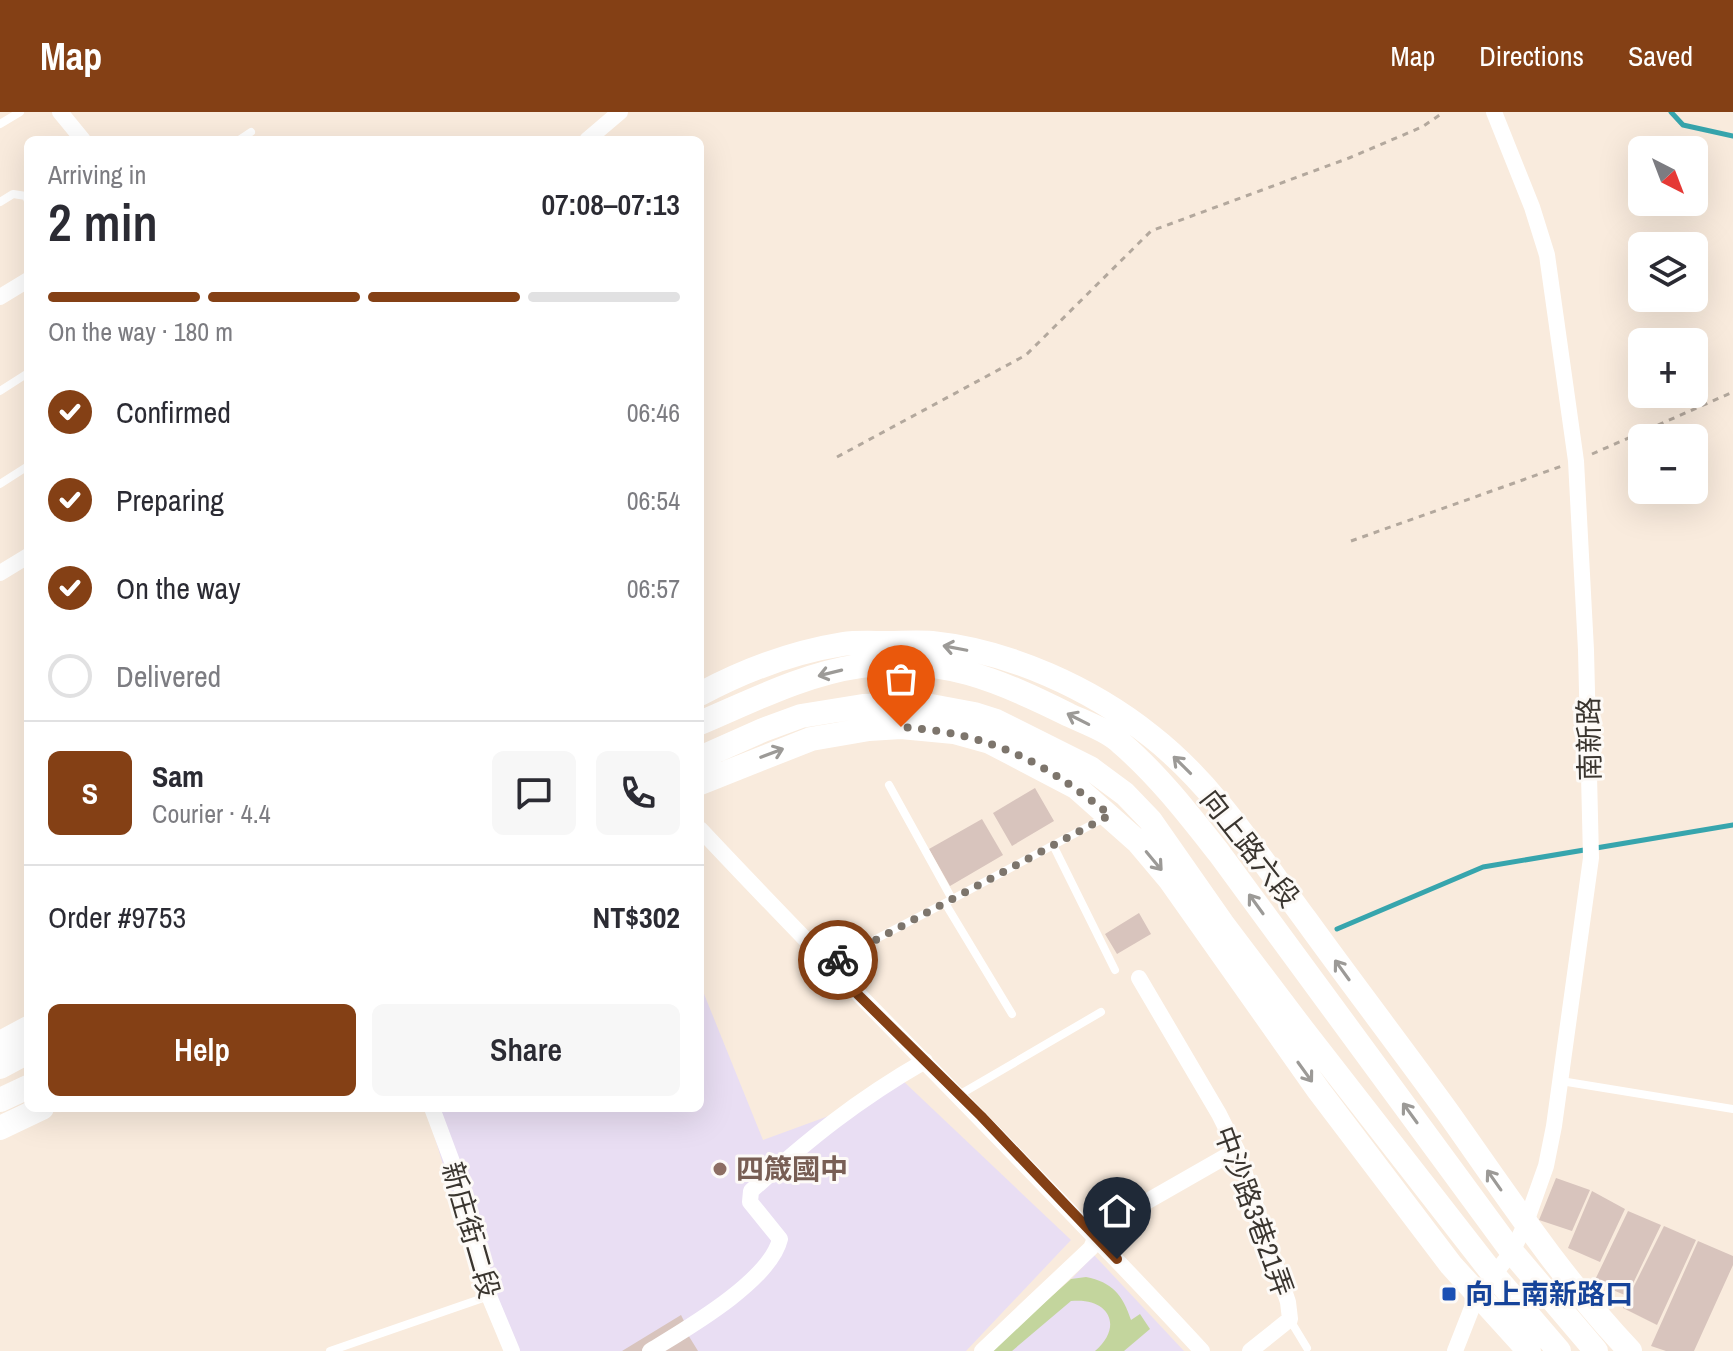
<!DOCTYPE html>
<meta charset="utf-8">
<style>
:root{--surface:#fff;--page:#f7f7f7;--text:#2b2b33;--muted:#7c7c81;--line:#e1e1e2;--accent:#844015}
body{margin:0;font-family:"Archivo Narrow","Noto Sans TC",sans-serif;background:var(--page);color:var(--text);height:100vh;display:flex;flex-direction:column;font-size:30px;white-space:nowrap}
*{box-sizing:border-box;margin:0}
p{font-size:26px;color:var(--muted)}
.icon{flex:none;width:44px;height:44px;fill:none;stroke:currentColor;stroke-width:2;stroke-linecap:round;stroke-linejoin:round}
.map{position:relative;flex:1;overflow:hidden}
.drawer{position:absolute;left:24px;top:24px;width:680px;height:976px;display:flex;flex-direction:column;background:var(--surface);border-radius:12px;box-shadow:0 8px 32px #0002}
.drawer>*{flex:none}
.needle{width:52px;rotate:138deg}
.buttons{position:absolute;left:1628px;top:24px;display:grid;gap:16px}
.buttons a{display:grid;place-items:center;width:80px;height:80px;border-radius:12px;background:var(--surface);box-shadow:0 8px 32px #0002;font-size:40px}
.pin{position:absolute;display:grid;place-items:center;width:68px;height:68px;color:#fff;margin:-82px -34px;border-radius:50% 50% 50% 0;rotate:-45deg;box-shadow:0 0 8px #0007}
.pin .icon{rotate:45deg}
.courier{position:absolute;display:grid;place-items:center;width:80px;height:80px;margin:-40px;border:6px solid #844015;border-radius:50%;background:#fff;color:#222;box-shadow:0 2px 10px #0007}
.head em{font-style:normal;font-weight:600}
.head div{display:flex;flex-direction:column-reverse}
.head{display:flex;align-items:center;justify-content:space-between;height:136px;padding:0 24px}
h1{font-size:52px;font-weight:600;line-height:60px}
.bar{display:grid;grid-template-columns:repeat(4,1fr);gap:12px 8px;align-content:center;height:96px;padding:0 24px}
.bar i{height:10px;border-radius:6px;background:var(--line)}
.bar .current{background:var(--accent)}
.bar p{grid-column:span 4}
.line{display:flex;align-items:center;gap:20px;padding:0 24px;border-top:2px solid var(--line)}
.line div{flex:1}
.round{display:grid;place-items:center;flex:none;width:84px;height:84px;border-radius:12px;background:var(--page)}
ol{padding:0 24px;list-style:none}
li{display:flex;align-items:center;gap:24px;height:88px}
li p{margin-inline-start:auto}
li .icon{padding:8px;border-radius:50%;background:var(--accent);color:#fff;stroke-width:4}
li:last-child{color:var(--muted)}
li i{width:44px;height:44px;border:4px solid var(--line);border-radius:50%}
.cta{display:flex;gap:16px;margin-top:auto;padding:16px 24px}
.cta a{flex:1;height:92px;border-radius:12px;background:var(--accent);color:#fff;font-size:32px;font-weight:600;line-height:92px;text-align:center}
.cta a+a{background:var(--page);color:var(--text)}
header{display:flex;align-items:center;gap:48px;box-sizing:border-box;height:112px;padding:0 40px;background:var(--accent);color:#fff}
header strong{font-size:38px}
nav{display:flex;gap:44px;margin-inline-start:auto;font-size:28px}
.map>svg:first-child{display:block}
.education{fill:#e9def3}
.green{fill:#c3d59d}
.lines{fill:none;stroke-linecap:round;stroke-linejoin:round}
.stream{stroke:#37a5ad;stroke-width:5}
.building{fill:#d8c4bd}
.path{stroke:#b3a89d;stroke-width:3;stroke-dasharray:6 6;stroke-linecap:butt}
.service{stroke:#fff;stroke-width:8}
.minor{stroke:#fff;stroke-width:16}
.secondary{stroke:#fff;stroke-width:24}
.oneway{stroke:#9c9a97}
.done{stroke:#7d756c;stroke-width:8;stroke-dasharray:0 14.4}
.route{stroke:#844015;stroke-width:10}
.education-dot{fill:#8d6e63;stroke:#fdfaf7;stroke-width:3}
.transit-dot{fill:#1a4fb4;stroke:#fdfaf7;stroke-width:3}
.labels{text-anchor:middle;dominant-baseline:central;stroke-width:6;stroke-linejoin:round;paint-order:stroke}
.street-label{font-size:28px;fill:#3a352f;stroke:#fdfaf7}
.education-label{font-size:28px;font-weight:bold;fill:#785e54;stroke:#fdfaf7;text-anchor:start}
.transit-label{font-size:28px;font-weight:bold;fill:#164399;stroke:#fdfaf7;text-anchor:start}
</style>
<header>
<strong>Map</strong>
<nav><a>Map</a><a>Directions</a><a>Saved</a></nav>
</header>
<div class="map">
<svg width="1733" height="1239" viewBox="0 0 1733 1239">
<rect width="100%" height="100%" fill="#f9ebdd"/>
<path class="education" d="M700,872l63,156 71,-26 66,-36 171,162 -105,111h-451l-62,-153 -27,-90h274z
M1094,1143l90,96h-180z"/>
<path class="green" d="M1086,1165c26,5 37,18 45,43l9,-6 10,15 -26,22h-29c29,-25 14,-54 -24,-50l-59,50h-22l81,-72z"/>
<g class="lines">
<path class="stream" d="M1671,0l12,13 50,11
M1337,817l146,-62 250,-42"/>
</g>
<path class="building" d="M1035,676l19,33 -42,25 -19,-33z
M982,707l21,36 -53,31 -21,-37z
M1139,801l12,21 -34,20 -12,-20z
M1556,1066l34,12 -18,41 -33,-11z
M1592,1079l33,18 -25,53 -32,-14z
M1628,1099l33,14 -34,71 -33,-14z
M1664,1114l32,14 -39,85 -34,-17z
M1698,1129l35,15v9l-39,86h-28l-15,-5z
M681,1203l4,8 -3,2 16,26h-76z"/>
<g class="lines">
<path class="path" d="M1592,342l141,-62
M837,345l189,-102 125,-124 198,-73 73,-31 22,-15
M1351,429l211,-75"/>
<path class="service" d="M0,12l20,-12
M239,28l12,-8
M0,90l13,-8 13,2 2,5
M0,279l28,-18
M0,372l28,-18
M889,673l63,114
M1053,733l62,125
M945,791l161,-86
M828,852l117,-61 67,111
M1561,969l172,28
M959,983l142,-83
M1290,1208l17,28
M330,1239l159,-55"/>
<path class="minor" d="M60,0l23,28
M587,28l33,-28
M0,185l28,-17
M0,461l28,-17
M700,717c165,176 338,344 502,522
M1139,866l80,136 18,36 51,152 2,17 -40,32
M432,996l28,75 29,113 23,55
M650,1239c36,-22 120,-70 130,-112l-30,-37 1,-11c58,-52 106,-91 174,-130
M982,1239l109,-103 5,-12 22,-18 119,-68
M1455,1239l22,-56 35,-43 13,-27 21,-59 8,-40 37,-268 -5,-208 -10,-189 -29,-206 -15,-48 -38,-95"/>
<path class="secondary" d="M700,582c45,-24 93,-42 143,-50 14,-2 30,-1 44,-1 15,0 30,-1 45,0 77,8 159,45 219,93 63,49 108,121 155,184 47,65 96,129 143,194 58,82 112,164 181,237
M700,611c52,-22 104,-49 160,-57 81,-11 139,14 209,49 17,8 40,16 53,29 37,32 67,71 97,109l293,399 84,99
M700,646l63,-28 38,-14 62,-10 37,-1 31,1 43,8 22,7 94,47 35,26 25,26 72,103 81,107 190,244 66,77
M700,671l111,-44 58,-10 32,-2 53,5 36,10 86,45 62,55 32,38 149,211 132,174 78,86
M0,931l28,-15
M0,955l28,-15
M0,988l28,-13
M0,1016l42,-20"/>
</g>
<defs><path id="oneway-shaft" d="M-6 0H5M1.5-3L5.5 0L1.5 3" fill="none" stroke-width="1.6" stroke-linecap="round" stroke-linejoin="round" transform="scale(2)"/></defs>
<g class="oneway">
<use href="#oneway-shaft" transform="translate(955 536) rotate(-169)"/>
<use href="#oneway-shaft" transform="translate(830 561) rotate(166)"/>
<use href="#oneway-shaft" transform="translate(1078 607) rotate(-153)"/>
<use href="#oneway-shaft" transform="translate(772 641) rotate(-21)"/>
<use href="#oneway-shaft" transform="translate(1182 653) rotate(-135)"/>
<use href="#oneway-shaft" transform="translate(1154 749) rotate(50)"/>
<use href="#oneway-shaft" transform="translate(1256 792) rotate(-126)"/>
<use href="#oneway-shaft" transform="translate(1342 858) rotate(-126)"/>
<use href="#oneway-shaft" transform="translate(1305 960) rotate(54)"/>
<use href="#oneway-shaft" transform="translate(1410 1001) rotate(-126)"/>
<use href="#oneway-shaft" transform="translate(1494 1068) rotate(-125)"/>
</g>
<g class="lines">
<path class="done" d="M838,848l272,-145c-68,-55 -121,-82 -209,-88"/>
<path class="route" d="M838,848l-10,5 153,151 136,143"/>
</g>
<circle class="education-dot" cx="720" cy="1057" r="8"/>
<rect class="transit-dot" x="1441" y="1174" width="16" height="16" rx="4"/>
<g class="labels">
<g class="street-label">
<text transform="translate(1589 627) rotate(-91)">南新路</text>
<text transform="translate(1250 736) rotate(52)">向上路六段</text>
<text transform="translate(1254 1099) rotate(70)">中沙路3巷21弄</text>
<text transform="translate(471 1118) rotate(74)">新庄街二段</text>
</g>
<g class="education-label">
<text x="736" y="1057">四箴國中</text>
</g>
<g class="transit-label">
<text x="1465" y="1182">向上南新路口</text>
</g>
</g>
</svg>
<div class="buttons">
<a><svg class="needle" viewBox="-14 -14 28 28"><path d="M0-13l5 13h-10z" fill="#e53935"/><path d="M0 13l5-13h-10z" fill="#7c7c81"/></svg></a>
<a><svg class="icon" aria-label="layers" viewBox="0 0 24 24"><path d="M12 4l9 5-9 5-9-5zM3 14l9 5 9-5"/></svg></a>
<a>+</a>
<a>−</a>
</div>
<div class="pin" style="left:901px;top:615px;background:#ea580c"><svg class="icon" aria-label="bag" viewBox="0 0 24 24"><path d="M5 8h14l-1 12H6zM9 8a3 3 0 0 1 6 0"/></svg></div>
<div class="pin" style="left:1117px;top:1147px;background:#1f2937"><svg class="icon" aria-label="home" viewBox="0 0 24 24"><path d="M3 11l9-7 9 7M6 9v11h12V9"/></svg></div>
<div class="courier" style="left:838px;top:848px"><svg class="icon" aria-label="bike" viewBox="0 0 24 24"><circle cx="6" cy="16" r="4"/><circle cx="18" cy="16" r="4"/><path d="M6 16l4-8h5l3 8M10 8l3 8H6M13 5h3"/></svg></div>
<section class="drawer">
<div class="head"><div><h1>2 min</h1><p>Arriving in</p></div><em>07:08–07:13</em></div>
<div class="bar"><i class="current"></i><i class="current"></i><i class="current"></i><i></i><p>On the way · 180 m</p></div>
<ol>
<li><svg class="icon" aria-label="check" viewBox="0 0 24 24"><path d="M5 12l5 5 9-10"/></svg>Confirmed<p>06:46</p></li>
<li><svg class="icon" aria-label="check" viewBox="0 0 24 24"><path d="M5 12l5 5 9-10"/></svg>Preparing<p>06:54</p></li>
<li><svg class="icon" aria-label="check" viewBox="0 0 24 24"><path d="M5 12l5 5 9-10"/></svg>On the way<p>06:57</p></li>
<li><i></i>Delivered</li>
</ol>
<div class="line" style="height:144px"><b class="round" style="background:var(--accent);color:#fff">S</b><div><b>Sam</b><p>Courier · 4.4</p></div><a class="round"><svg class="icon" aria-label="chat" viewBox="0 0 24 24"><path d="M4 5h16v11H9l-5 4z"/></svg></a><a class="round"><svg class="icon" aria-label="phone" viewBox="0 0 24 24"><path d="M5 4h4l2 5-3 2q2 4 5 5l2-3 5 2v4C11 20 4 13 5 4z"/></svg></a></div>
<div class="line" style="height:104px"><div>Order #9753</div><b>NT$302</b></div>
<div class="cta"><a>Help</a><a>Share</a></div>
</section>
</div>
